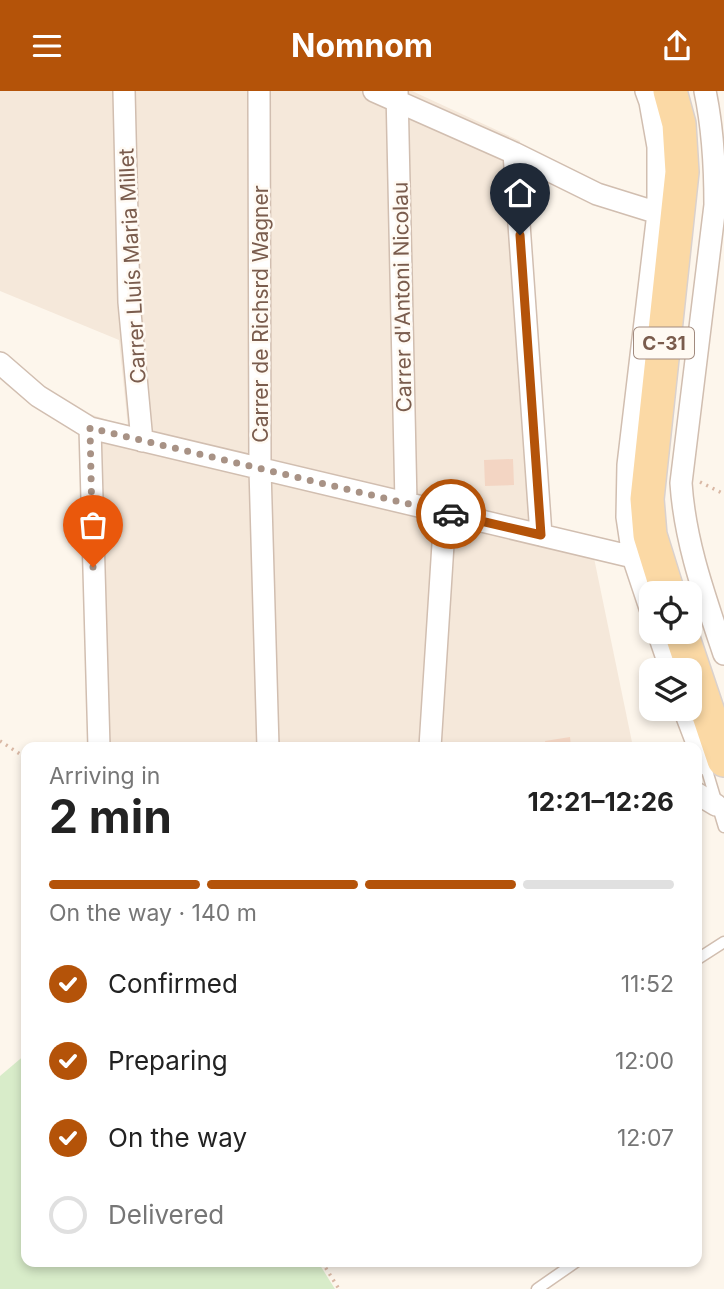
<!DOCTYPE html>
<meta charset="utf-8">
<style>
:root{--surface:#fff;--page:#f6f6f6;--text:#222;--muted:#767676;--line:#e0e0e0;--accent:#b45309}
body{margin:0;font-family:Inter,sans-serif;background:var(--page);color:var(--text);height:100vh;display:flex;flex-direction:column;font-size:26px;white-space:nowrap}
*{box-sizing:border-box;margin:0}
p{font-size:23px;color:var(--muted)}
.icon{flex:none;width:38px;height:38px;fill:none;stroke:currentColor;stroke-width:2;stroke-linecap:round;stroke-linejoin:round}
.map{position:relative;flex:1;overflow:hidden}
.details{position:absolute;left:21px;top:651px;width:681px;height:525px;display:flex;flex-direction:column;background:var(--surface);border-radius:14px;box-shadow:0 4px 10px #0003}
.details>*{flex:none}
.fabs{position:absolute;left:639px;top:490px;display:grid;gap:14px}
.fabs a{display:grid;place-items:center;width:63px;height:63px;border-radius:14px;background:var(--surface);box-shadow:0 4px 10px #0003;font-size:35px}
.pin{position:absolute;display:grid;place-items:center;width:60px;height:60px;color:#fff;margin:-72px -30px;border-radius:50% 50% 50% 0;rotate:-45deg;box-shadow:0 0 7px #0007}
.pin .icon{rotate:45deg}
.courier{position:absolute;display:grid;place-items:center;width:70px;height:70px;margin:-35px;border:5px solid #b45309;border-radius:50%;background:#fff;color:#222;box-shadow:0 2px 9px #0007}
.head em{font-style:normal;font-weight:700}
.head div{display:flex;flex-direction:column-reverse}
.head{display:flex;align-items:center;justify-content:space-between;height:119px;padding:0 28px}
h1{font-size:46px;font-weight:700;line-height:52px}
.bar{display:grid;grid-template-columns:repeat(4,1fr);gap:10px 7px;align-content:center;height:84px;padding:0 28px}
.bar i{height:9px;border-radius:5px;background:var(--line)}
.bar .current{background:var(--accent)}
.bar p{grid-column:span 4}
ol{padding:0 28px;list-style:none}
li{display:flex;align-items:center;gap:21px;height:77px}
li p{margin-inline-start:auto}
li .icon{padding:7px;border-radius:50%;background:var(--accent);color:#fff;stroke-width:4}
li:last-child{color:var(--muted)}
li i{width:38px;height:38px;border:4px solid var(--line);border-radius:50%}
header{display:flex;justify-content:space-between;align-items:center;height:91px;padding:0 28px;background:var(--accent);color:#fff;font-size:32px;font-weight:700}
.map>svg:first-child{display:block}
.residential{fill:#f5e8da}
.green{fill:#d8ecc9}
.building{fill:#f3d5c3}
.lines{fill:none;stroke-linecap:round;stroke-linejoin:round}
.lane-casing{stroke:#d1beb0;stroke-width:13}
.street-casing{stroke:#d1beb0;stroke-width:24}
.primary-casing{stroke:#dad1cd;stroke-width:36}
.path{stroke:#d9b8a5;stroke-width:3.5;stroke-dasharray:2 5;stroke-linecap:butt}
.lane{stroke:#fff;stroke-width:10}
.street{stroke:#fff;stroke-width:21}
.primary{stroke:#fbd9a5;stroke-width:33}
.done{stroke:#a89285;stroke-width:7;stroke-dasharray:0 12.6}
.route{stroke:#b45309;stroke-width:9}
.labels{text-anchor:middle;dominant-baseline:central;stroke-width:5;stroke-linejoin:round;paint-order:stroke}
.shield{fill:#fffaf3;stroke:#a28b7f;stroke-width:2}
.shield-label{font-size:19px;font-weight:bold;fill:#7a5c4d}
.street-label{font-size:21px;fill:#7a5c4d;stroke:#fffaf3}
</style>
<header><svg class="icon" aria-label="menu" viewBox="0 0 24 24"><path d="M4 6h16M4 12h16M4 18h16"/></svg>Nomnom<svg class="icon" aria-label="share" viewBox="0 0 24 24"><path d="M12 15V3M7 8l5-5 5 5M5 13v7h14v-7"/></svg></header>
<div class="map">
<svg width="724" height="1198" viewBox="0 0 724 1198">
<rect width="100%" height="100%" fill="#fdf6ec"/>
<path class="residential" d="M0,0h412l108,50 29,383 45,34 39,189h-539l-4,-52 -3,-282 41,14 -9,-87 -119,-49z"/>
<path class="green" d="M26,963v208h292l17,27h-335v-213z"/>
<path class="building" d="M513,368l1,26 -29,1 -1,-26z
M570,646l1,10h-25l-1,-6z"/>
<g class="lines">
<defs>
<path id="lane" d="M705,673l19,63
M696,869l28,-18
M537,1198l39,-27"/>
<path id="street" d="M124,0l5,211 13,139
M259,0l1,378 8,278
M374,0l140,62 83,41 61,19
M397,0l9,412
M646,0l4,11 8,45v66l-30,252 -1,52 6,40 18,54
M705,0c8,38 10,75 10,114l-34,278c4,60 24,114 43,171
M514,62l27,382
M0,272l38,33 52,32 543,129
M90,337l9,319
M658,541l13,38
M684,618l21,55
M430,656l15,-234
M696,702l20,12"/>
<path id="primary" d="M668,502l-18,-58 -3,-36 35,-327 -3,-48 -9,-33
M681,541l43,128"/>
</defs>
<use href="#lane" class="lane-casing"/>
<use href="#street" class="street-casing"/>
<use href="#primary" class="primary-casing"/>
<path class="path" d="M700,391l24,12
M0,650l20,13 6,1
M322,1171l17,27"/>
<use href="#lane" class="lane"/>
<use href="#street" class="street"/>
<use href="#primary" class="primary"/>
</g>
<g class="lines">
<path class="done" d="M93,476l-3,-139 361,86"/>
<path class="route" d="M451,423l90,21 -21,-300"/>
</g>
<g class="labels">
<rect class="shield" x="634" y="236.5" width="60" height="31" rx="5"/>
<g class="shield-label">
<text x="664" y="252">C-31</text>
</g>
<g class="street-label">
<text transform="translate(132 175) rotate(-93)">Carrer Lluís Maria Millet</text>
<text transform="translate(402 206) rotate(-91)">Carrer d'Antoni Nicolau</text>
<text transform="translate(260 223) rotate(-90)">Carrer de Richsrd Wagner</text>
</g>
</g>
</svg>
<div class="fabs">
<a><svg class="icon" aria-label="locate" viewBox="0 0 24 24"><circle cx="12" cy="12" r="6"/><path d="M12 2v4M12 18v4M2 12h4M18 12h4"/></svg></a>
<a><svg class="icon" aria-label="layers" viewBox="0 0 24 24"><path d="M12 4l9 5-9 5-9-5zM3 14l9 5 9-5"/></svg></a>
</div>
<div class="pin" style="left:93px;top:476px;background:#ea580c"><svg class="icon" aria-label="bag" viewBox="0 0 24 24"><path d="M5 8h14l-1 12H6zM9 8a3 3 0 0 1 6 0"/></svg></div>
<div class="pin" style="left:520px;top:144px;background:#1f2937"><svg class="icon" aria-label="home" viewBox="0 0 24 24"><path d="M3 11l9-7 9 7M6 9v11h12V9"/></svg></div>
<div class="courier" style="left:451px;top:423px"><svg class="icon" aria-label="car" viewBox="0 0 24 24"><path d="M5 17H2v-5l4-1 3-4h7l3 4 3 1v5h-3M9 17h6M6 11h13"/><circle cx="7" cy="17" r="2"/><circle cx="17" cy="17" r="2"/></svg></div>
<section class="details">
<div class="head"><div><h1>2 min</h1><p>Arriving in</p></div><em>12:21–12:26</em></div>
<div class="bar"><i class="current"></i><i class="current"></i><i class="current"></i><i></i><p>On the way · 140 m</p></div>
<ol>
<li><svg class="icon" aria-label="check" viewBox="0 0 24 24"><path d="M5 12l5 5 9-10"/></svg>Confirmed<p>11:52</p></li>
<li><svg class="icon" aria-label="check" viewBox="0 0 24 24"><path d="M5 12l5 5 9-10"/></svg>Preparing<p>12:00</p></li>
<li><svg class="icon" aria-label="check" viewBox="0 0 24 24"><path d="M5 12l5 5 9-10"/></svg>On the way<p>12:07</p></li>
<li><i></i>Delivered</li>
</ol>
</section>
</div>
